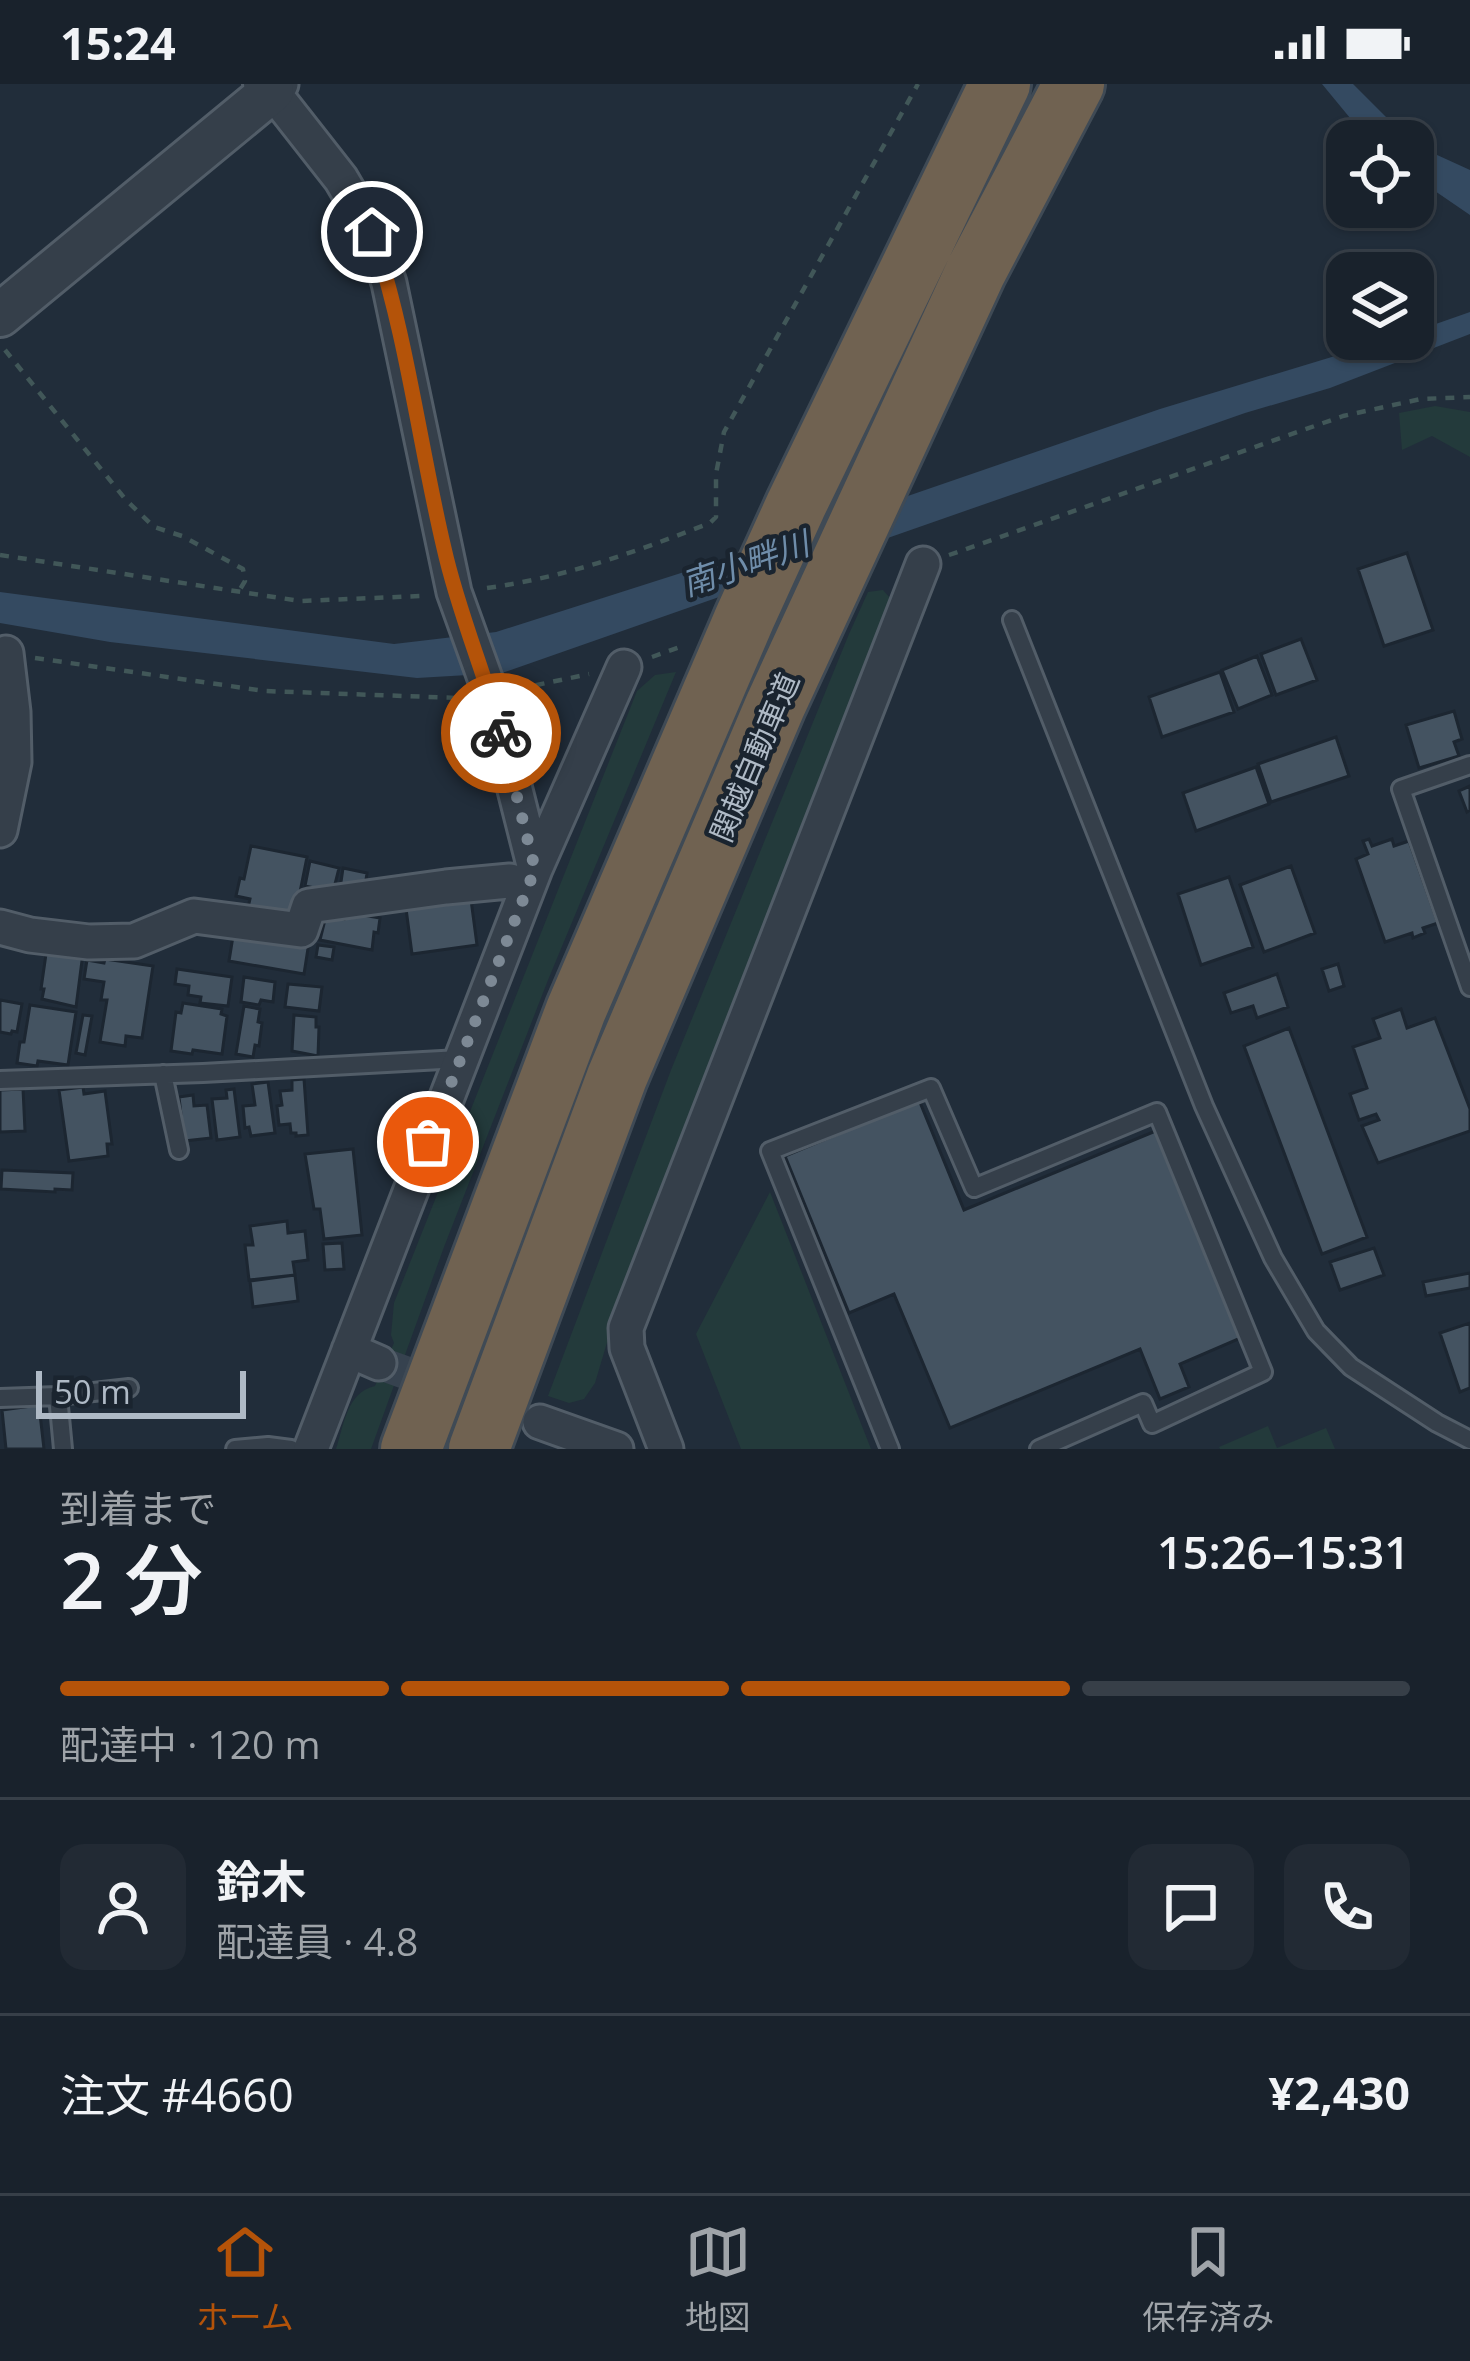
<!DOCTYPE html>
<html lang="ja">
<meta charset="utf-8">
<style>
:root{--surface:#19222c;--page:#222a34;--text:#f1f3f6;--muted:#9fa4a9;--line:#373f48;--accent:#b45309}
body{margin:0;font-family:"Open Sans","Noto Sans JP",sans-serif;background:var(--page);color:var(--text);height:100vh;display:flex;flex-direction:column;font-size:45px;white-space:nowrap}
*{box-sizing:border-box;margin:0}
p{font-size:39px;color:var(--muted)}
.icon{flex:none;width:66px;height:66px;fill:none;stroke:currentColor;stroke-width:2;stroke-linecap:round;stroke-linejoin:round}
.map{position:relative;height:1365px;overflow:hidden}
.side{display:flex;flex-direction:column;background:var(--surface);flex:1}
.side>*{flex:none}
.buttons{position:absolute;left:1326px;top:36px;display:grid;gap:24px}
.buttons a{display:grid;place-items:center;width:108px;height:108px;border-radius:24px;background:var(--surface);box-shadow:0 3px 9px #0004,0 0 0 3px var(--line);font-size:60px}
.scale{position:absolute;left:36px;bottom:30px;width:210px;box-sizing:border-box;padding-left:12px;border:6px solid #afbac6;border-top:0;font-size:33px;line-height:42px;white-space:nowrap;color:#afbac6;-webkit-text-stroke:9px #1a242f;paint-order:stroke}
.pin{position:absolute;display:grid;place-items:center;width:102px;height:102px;color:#fff;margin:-51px;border:6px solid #fff;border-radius:50%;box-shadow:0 3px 12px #0007}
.courier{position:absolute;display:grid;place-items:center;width:120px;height:120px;margin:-60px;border:9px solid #b45309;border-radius:50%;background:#fff;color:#222;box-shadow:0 3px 15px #0007}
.summary em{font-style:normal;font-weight:600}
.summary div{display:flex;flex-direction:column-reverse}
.summary{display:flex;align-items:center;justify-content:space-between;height:204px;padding:0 60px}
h1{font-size:78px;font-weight:600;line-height:90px}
.bar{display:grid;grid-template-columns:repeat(4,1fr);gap:18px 12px;align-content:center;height:144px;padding:0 60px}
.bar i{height:15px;border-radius:9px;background:var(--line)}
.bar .on{background:var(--accent)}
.bar p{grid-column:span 4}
.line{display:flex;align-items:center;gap:30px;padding:0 60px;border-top:3px solid var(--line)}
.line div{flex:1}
.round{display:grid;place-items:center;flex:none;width:126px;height:126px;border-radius:24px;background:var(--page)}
.status{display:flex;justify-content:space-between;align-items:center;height:84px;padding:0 60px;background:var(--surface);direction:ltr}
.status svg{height:33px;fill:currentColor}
.tab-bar{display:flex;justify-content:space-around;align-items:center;height:168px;border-top:3px solid var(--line);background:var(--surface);font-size:33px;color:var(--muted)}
.tab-bar a{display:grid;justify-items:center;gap:6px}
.tab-bar .on{color:var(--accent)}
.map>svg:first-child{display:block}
.green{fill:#233a3b}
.water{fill:#344a61}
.building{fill:#445361;stroke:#1c2631;stroke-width:3}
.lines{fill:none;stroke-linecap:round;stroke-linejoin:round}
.minor-tunnel{stroke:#36424f;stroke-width:33;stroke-dasharray:33 16;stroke-linecap:butt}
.service-casing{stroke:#525d68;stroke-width:22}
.minor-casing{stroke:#525d68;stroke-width:39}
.tertiary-casing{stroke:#525d68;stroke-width:48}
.motorway-casing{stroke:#3f4a55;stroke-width:66}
.path{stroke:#415758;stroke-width:4.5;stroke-dasharray:9 9;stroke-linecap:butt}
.service{stroke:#353f4a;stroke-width:16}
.minor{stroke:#353f4a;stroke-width:33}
.tertiary{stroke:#353f4a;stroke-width:42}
.motorway{stroke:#706251;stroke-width:60}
.done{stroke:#7d8995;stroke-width:12;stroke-dasharray:0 21.6}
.route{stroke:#b45309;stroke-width:15}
.labels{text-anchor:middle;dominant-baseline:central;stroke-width:9;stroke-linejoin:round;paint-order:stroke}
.street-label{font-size:30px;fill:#afbac6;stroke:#1a242f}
.water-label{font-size:33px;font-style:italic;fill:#6f8daa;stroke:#1a242f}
</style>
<div class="status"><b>15:24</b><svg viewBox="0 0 49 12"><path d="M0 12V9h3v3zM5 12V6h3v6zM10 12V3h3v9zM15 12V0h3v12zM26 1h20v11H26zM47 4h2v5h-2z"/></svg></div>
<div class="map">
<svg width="1470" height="1365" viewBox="0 0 1470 1365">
<rect width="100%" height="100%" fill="#212d3a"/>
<path class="green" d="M1435,322l35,6v45l-38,-21 -30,14 -3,-37z
M883,506l7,8 5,15 -158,377 -118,312 -24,81 -11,16 -15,4 -21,-7 123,-326 178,-436 19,-42z
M676,588l-128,308 -104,267 -73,202h-35c8,-24 11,-57 39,-63l19,-43 -3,-8 3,-32 243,-612 18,-16z
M770,1108l101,257h-130l-45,-115z
M1268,1342l9,22 49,-20 9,21h-115l-1,-2z"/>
<path class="water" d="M1322,0h31l57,57h-41z
M1413,60l57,26v45l-57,-39z
M1470,228v22l-140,54 -85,25 -743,260 -85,5 -307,-36 -110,-19v-31l394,52 102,-12 232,-74 432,-149 231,-70h22v-7z"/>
<path class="building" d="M1407,469l26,77 -49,16 -26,-77z
M1301,555l16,41 -41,15 -15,-41z
M1257,572l15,39 -34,14 -16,-39z
M1220,588l14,40 -72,25 -13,-40z
M1454,627l8,28 -8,3 5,14 -40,12 -13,-43z
M1336,653l13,39 -78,26 -13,-38z
M1256,683l13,37 -73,27 -13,-38z
M1470,702v24l-3,2 -8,-21z
M1369,755l3,7 20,-7 2,7 15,-5 29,82 -15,5 2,5 -12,5 -1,-5 -27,9 -29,-83 12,-5 -5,-13z
M251,762l56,11 -13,65 -47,-10 3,-13 -14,-3 4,-18 4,1z
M310,777l29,7 -6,24 -28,-6z
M1291,782l24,67 -51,19 -24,-67z
M343,784l24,5 -3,20 -24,-4z
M1229,793l24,70 -52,18 -23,-71z
M470,808l7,53 -65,9 -7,-53z
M345,828l35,6 -2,15 -4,-1 -2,18 -52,-10 6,-24 18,3z
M234,846l75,12 -5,32 -75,-13z
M318,861l16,2 -2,13 -16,-3z
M47,863l36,6 -7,54 -34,-8 2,-10h-3z
M105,875l48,7 -11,72 -16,-2 -1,10 -25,-4 7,-42h-6l3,-18 -20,-3 3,-19 17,3z
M1338,880l6,22 -15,5 -7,-22z
M177,885l55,8 -4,29 -28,-3 1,-6 -13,-2 1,-9 -14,-2z
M1277,890l11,33 -31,11 -4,-12 -22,7 -7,-20z
M244,893l31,5 -2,20 -12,-2 -2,5 -18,-3z
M288,900l34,3 -3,24 -34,-4z
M0,916l22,4 -5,28 -5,-1 -1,3 -11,-2z
M183,919l39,6 -1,5 6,2 -5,38 -29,-4 -1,4 -21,-3 5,-39 5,1z
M30,921l46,7 -8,53 -30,-4 -1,5 -20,-3 3,-21h4z
M244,922l16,3 -2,13 4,1 -3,23 -4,-1 -2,12 -17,-3z
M1401,925l6,19 28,-10 35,91v22l-92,32 -16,-37 17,-6 -3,-6 -17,6 -9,-26 17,-6 -14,-41 27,-9 -7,-19z
M83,931l9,1 -7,39 -9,-2z
M294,931l22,2v10h3l-1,29 -26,-5z
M1289,944l78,209 -45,17 -78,-208z
M304,995l4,56 -12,1v-3h-5l-1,-9 -11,1 -2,-19 5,-1 -2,-14 12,-1v-10z
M268,998l7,51 -24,3 -2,-9 -4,1 -2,-22 12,-1 -3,-21z
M83,1003l1,7 21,-3 7,53h-5l1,12 -39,5 -10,-71z
M23,1005l2,42 -25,1v-42z
M234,1005l6,48 -23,3 -5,-41 15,-1 -1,-8z
M193,1011l1,11 13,-1 4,33 -27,3 -5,-44z
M919,1016l45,110 194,-80 85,207 -63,27 9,23 -29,12 -20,-50 -190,79 -56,-134 -45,19 -64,-157z
M353,1065l9,86 -38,4 -4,-30h-6l-9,-55z
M2,1086l71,3 -1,17 -17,-1v3l-54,-3z
M287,1137l1,12 17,-2 3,29 -15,2 2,13 -46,5 -4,-35h8l-3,-19z
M342,1159l2,26 -19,1 -2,-26z
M1374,1164l10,27 -44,15 -10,-28z
M1470,1189v15l-44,8 -3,-14z
M295,1191l3,26 -45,6 -3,-26z
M1470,1239v65l-10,4 -20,-59z
M39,1321l5,44h-38l-4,-39z"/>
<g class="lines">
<path class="minor-tunnel" d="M379,1279l72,26"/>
<defs>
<path id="service" d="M1012,536l192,486 69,152 43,73 35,36 86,56 33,17
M1470,681l-69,24 69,198
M163,990l16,76
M0,996l203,-7 257,-14
M58,1312l5,53
M0,1314l58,-2 71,-8
M235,1365l33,-3 23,3
M890,1365l-120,-298 161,-63 43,100 183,-76 106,260 -111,52 -9,-21 -104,46"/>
<path id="minor" d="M281,0l-9,7 69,88 31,53 17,51 65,309 37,103 44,174
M0,746l14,-68 -1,-50 -7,-59
M0,843l30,8 59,7 45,-1 60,-25 107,14 8,-24 137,-19 64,-6 18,6
M349,1266l30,13
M540,1338l76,27
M311,1365l224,-580 89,-202
M666,1365l-39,-101 -1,-20 297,-764"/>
<path id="tertiary" d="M0,231l272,-224 -7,-7"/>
<path id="motorway" d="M411,1365l165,-439 169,-393 51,-112 204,-421
M479,1365l138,-372 158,-371 201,-435 98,-187"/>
</defs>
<use href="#service" class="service-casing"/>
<use href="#minor" class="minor-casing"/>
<use href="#tertiary" class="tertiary-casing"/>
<use href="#motorway" class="motorway-casing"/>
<path class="path" d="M5,266l121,150 28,27 28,9 61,33 2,12 -6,10
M0,471l300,46 122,-5
M949,471l394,-139 78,-17 49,-2
M487,504c80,-11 148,-36 223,-65l6,-6v-43l8,-42 194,-348
M652,573l31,-11
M35,574l230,33 194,7
M518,605l71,-15"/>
<use href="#service" class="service"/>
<use href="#minor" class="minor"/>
<use href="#tertiary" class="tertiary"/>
<use href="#motorway" class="motorway"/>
</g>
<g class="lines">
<path class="done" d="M428,1058l107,-273 -34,-136"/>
<path class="route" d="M372,148c35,103 47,211 72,316 14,63 40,123 57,185"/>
</g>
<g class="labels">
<g class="street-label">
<text transform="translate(754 673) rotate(-67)">関越自動車道</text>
</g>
<g class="water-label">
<text transform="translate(745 479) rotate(-19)">南小畔川</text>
</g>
</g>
</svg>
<div class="buttons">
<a><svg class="icon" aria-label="locate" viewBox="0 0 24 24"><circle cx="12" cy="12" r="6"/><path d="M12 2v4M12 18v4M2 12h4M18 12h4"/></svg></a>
<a><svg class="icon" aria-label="layers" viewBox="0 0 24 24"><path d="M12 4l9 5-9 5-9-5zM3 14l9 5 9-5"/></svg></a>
</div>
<div class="scale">50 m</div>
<div class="pin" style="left:428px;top:1058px;background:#ea580c"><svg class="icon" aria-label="bag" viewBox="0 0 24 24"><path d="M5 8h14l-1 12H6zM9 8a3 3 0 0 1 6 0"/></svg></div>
<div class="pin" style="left:372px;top:148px;background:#1f2937"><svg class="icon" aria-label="home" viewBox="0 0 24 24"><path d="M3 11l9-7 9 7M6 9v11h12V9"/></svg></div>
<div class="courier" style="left:501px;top:649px"><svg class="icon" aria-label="bike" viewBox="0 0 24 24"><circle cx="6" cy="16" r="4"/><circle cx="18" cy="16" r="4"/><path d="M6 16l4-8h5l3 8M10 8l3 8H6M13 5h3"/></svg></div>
</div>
<section class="side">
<div class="summary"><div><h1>2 分</h1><p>到着まで</p></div><em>15:26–15:31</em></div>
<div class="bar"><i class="on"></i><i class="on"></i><i class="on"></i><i></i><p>配達中 · 120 m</p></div>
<div class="line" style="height:216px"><a class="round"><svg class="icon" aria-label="person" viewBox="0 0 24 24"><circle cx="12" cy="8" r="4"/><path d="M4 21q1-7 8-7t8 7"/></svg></a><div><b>鈴木</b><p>配達員 · 4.8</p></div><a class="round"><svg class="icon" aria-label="chat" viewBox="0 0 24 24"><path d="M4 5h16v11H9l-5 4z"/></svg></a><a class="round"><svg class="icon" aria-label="phone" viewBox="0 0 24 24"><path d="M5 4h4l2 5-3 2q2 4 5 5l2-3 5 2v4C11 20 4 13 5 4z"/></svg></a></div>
<div class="line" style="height:156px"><div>注文 #4660</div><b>¥2,430</b></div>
</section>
<nav class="tab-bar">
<a class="on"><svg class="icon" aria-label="home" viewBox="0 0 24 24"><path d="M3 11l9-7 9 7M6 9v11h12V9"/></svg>ホーム</a>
<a><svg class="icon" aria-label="map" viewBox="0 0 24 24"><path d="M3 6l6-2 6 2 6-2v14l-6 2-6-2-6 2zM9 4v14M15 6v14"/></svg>地図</a>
<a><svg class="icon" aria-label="saved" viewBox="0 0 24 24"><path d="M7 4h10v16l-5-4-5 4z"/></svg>保存済み</a>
</nav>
